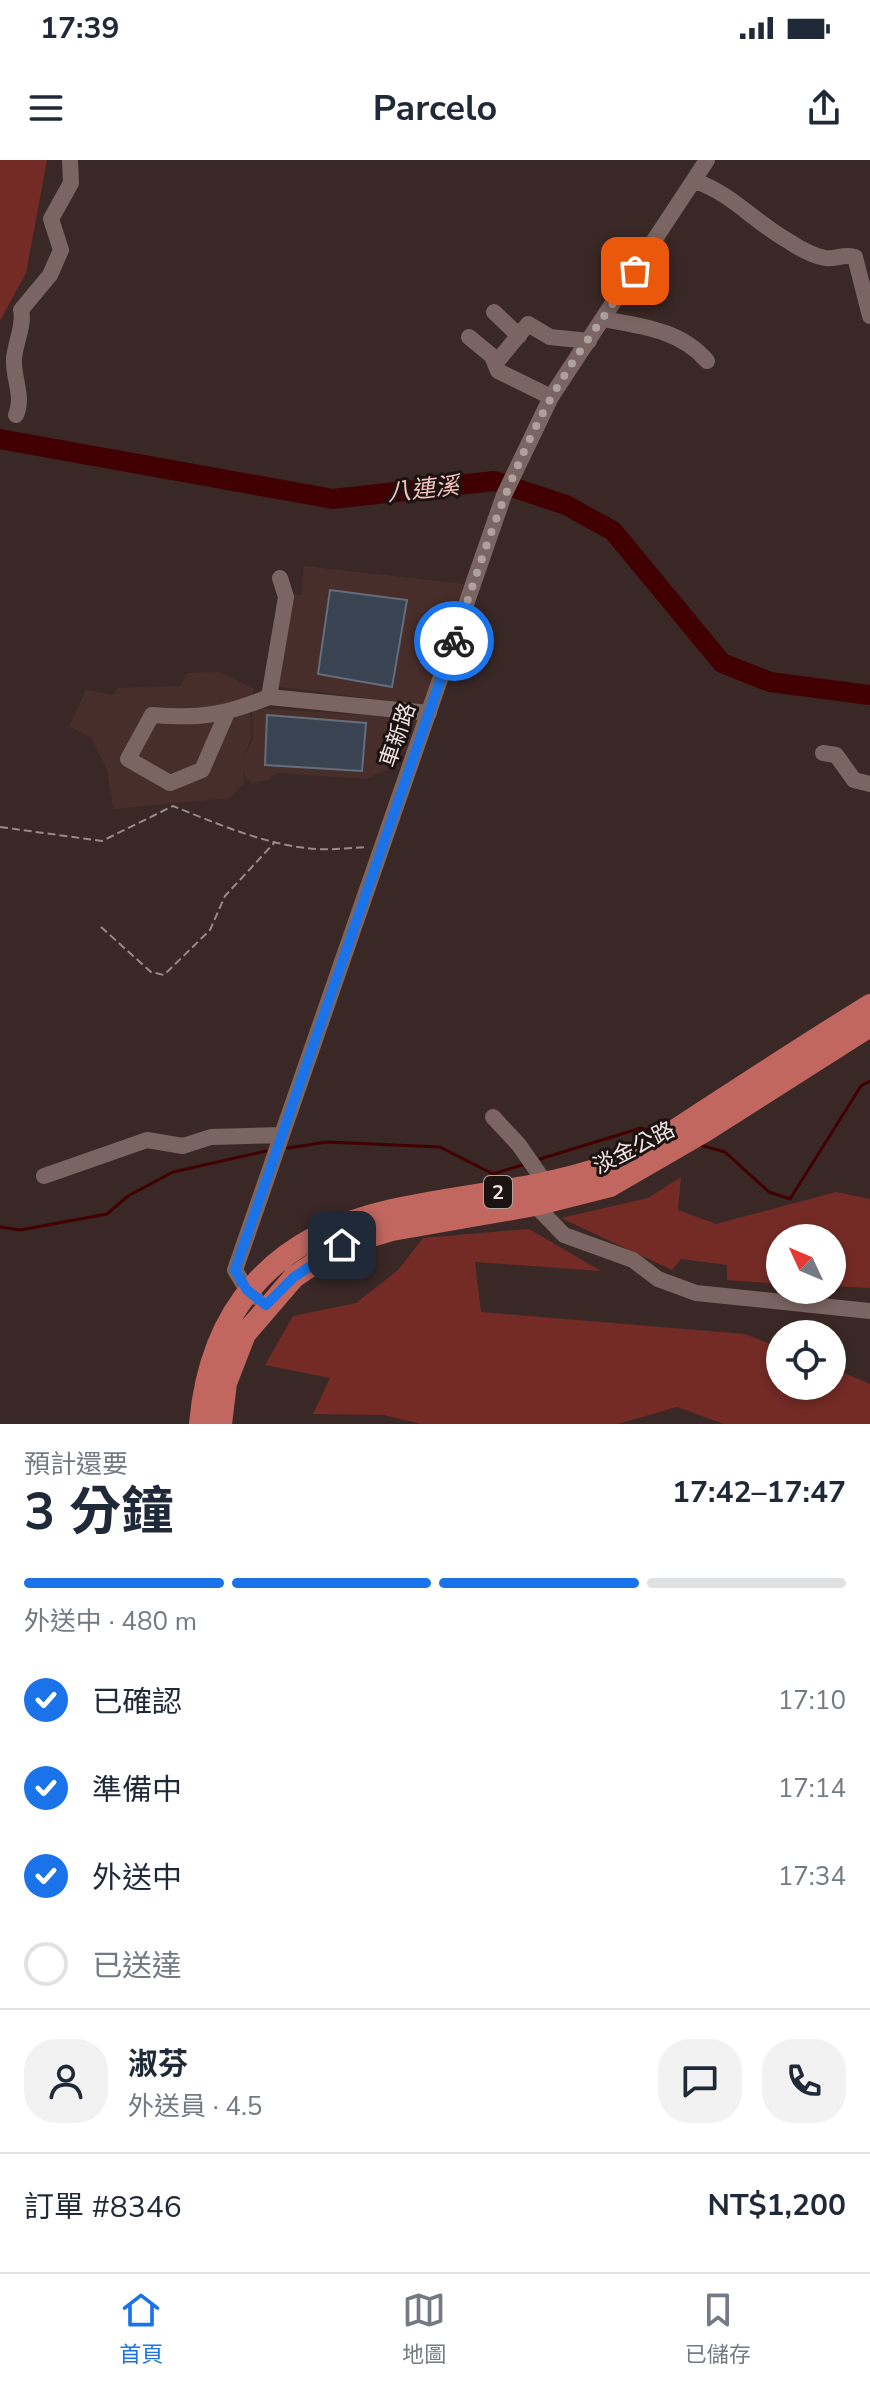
<!DOCTYPE html>
<html lang="zh-TW">
<meta charset="utf-8">
<style>
:root{--surface:#fff;--page:#f2f2f3;--text:#1f2937;--muted:#747a83;--line:#e0e1e3;--accent:#1a73e8}
body{margin:0;font-family:"Nunito Sans","Noto Sans TC",sans-serif;background:var(--page);color:var(--text);height:100vh;display:flex;flex-direction:column;font-size:30px;white-space:nowrap}
*{box-sizing:border-box;margin:0}
p{font-size:26px;color:var(--muted)}
.icon{flex:none;width:44px;height:44px;fill:none;stroke:currentColor;stroke-width:2;stroke-linecap:round;stroke-linejoin:round}
.map{position:relative;height:1264px;overflow:hidden}
.drawer{display:flex;flex-direction:column;background:var(--surface);flex:1}
.drawer>*{flex:none}
.needle{width:52px;rotate:314deg}
.fabs{position:absolute;left:766px;top:1064px;display:grid;gap:16px}
.fabs a{display:grid;place-items:center;width:80px;height:80px;border-radius:50%;background:var(--surface);box-shadow:0 4px 12px #0003;font-size:40px}
.pin{position:absolute;display:grid;place-items:center;width:68px;height:68px;color:#fff;margin:-34px;border-radius:16px;box-shadow:0 4px 12px #0006}
.courier{position:absolute;display:grid;place-items:center;width:80px;height:80px;margin:-40px;border:6px solid #1a73e8;border-radius:50%;background:#fff;color:#222;box-shadow:0 2px 10px #0007}
.headline em{font-style:normal;font-weight:700}
.headline div{display:flex;flex-direction:column-reverse}
.headline{display:flex;align-items:center;justify-content:space-between;height:136px;padding:0 24px}
h1{font-size:52px;font-weight:700;line-height:60px}
.bar{display:grid;grid-template-columns:repeat(4,1fr);gap:12px 8px;align-content:center;height:96px;padding:0 24px}
.bar i{height:10px;border-radius:6px;background:var(--line)}
.bar .current{background:var(--accent)}
.bar p{grid-column:span 4}
.line{display:flex;align-items:center;gap:20px;padding:0 24px;border-top:2px solid var(--line)}
.line div{flex:1}
.round{display:grid;place-items:center;flex:none;width:84px;height:84px;border-radius:32px;background:var(--page)}
ol{padding:0 24px;list-style:none}
li{display:flex;align-items:center;gap:24px;height:88px}
li p{margin-inline-start:auto}
li .icon{padding:8px;border-radius:50%;background:var(--accent);color:#fff;stroke-width:4}
li:last-child{color:var(--muted)}
li i{width:44px;height:44px;border:4px solid var(--line);border-radius:50%}
.status{display:flex;justify-content:space-between;align-items:center;height:56px;padding:0 40px;background:var(--surface);direction:ltr}
.status svg{height:22px;fill:currentColor}
header{display:flex;justify-content:space-between;align-items:center;height:104px;padding:0 24px;background:var(--surface);font-size:36px;font-weight:700}
.tabs{display:flex;justify-content:space-around;align-items:center;height:112px;border-top:2px solid var(--line);background:var(--surface);font-size:22px;color:var(--muted)}
.tabs a{display:grid;justify-items:center;gap:4px}
.tabs .current{color:var(--accent)}
.map>svg:first-child{display:block}
.built{fill:#472e2b}
.green{fill:#742b26}
.lines{fill:none;stroke-linecap:round;stroke-linejoin:round}
.stream{stroke:#410002;stroke-width:3}
.river{stroke:#410002;stroke-width:20}
.building{fill:#3a4352;stroke:#636d7c;stroke-width:2}
.path{stroke:#998988;stroke-width:2;stroke-dasharray:8 4;stroke-linecap:butt}
.minor{stroke:#7a6562;stroke-width:16}
.major{stroke:#c16760;stroke-width:22}
.done{stroke:#b0a1a0;stroke-width:8;stroke-dasharray:0 14.4}
.route{stroke:#1a73e8;stroke-width:10}
.labels{text-anchor:middle;dominant-baseline:central;stroke-width:6;stroke-linejoin:round;paint-order:stroke}
.shield{fill:#1b1312;stroke:#afa4a3;stroke-width:2}
.shield-label{font-size:20px;font-weight:bold;fill:#efe2e1}
.street-label{font-size:22px;fill:#efe2e1;stroke:#1b1312}
.water-label{font-size:24px;font-style:italic;fill:#f6c2bc;stroke:#1b1312}
</style>
<div class="status"><b>17:39</b><svg viewBox="0 0 49 12"><path d="M0 12V9h3v3zM5 12V6h3v6zM10 12V3h3v9zM15 12V0h3v12zM26 1h20v11H26zM47 4h2v5h-2z"/></svg></div>
<header><svg class="icon" aria-label="menu" viewBox="0 0 24 24"><path d="M4 6h16M4 12h16M4 18h16"/></svg>Parcelo<svg class="icon" aria-label="share" viewBox="0 0 24 24"><path d="M12 15V3M7 8l5-5 5 5M5 13v7h14v-7"/></svg></header>
<div class="map">
<svg width="870" height="1264" viewBox="0 0 870 1264">
<rect width="100%" height="100%" fill="#3a2826"/>
<path class="built" d="M304,406l160,18 -42,121 -143,-18 12,-93 10,1z
M219,512l35,17 -4,20 1,29 -8,21 10,-20 -1,-31 168,10 -10,33h-8l-5,15 -31,13 -88,-6 -10,7 -16,3 -7,-6 -2,-10 1,16 -14,15 -117,11 -6,-39 -16,-33 -22,-11 17,-36 28,5 4,-7 62,-2 8,-13z"/>
<path class="green" d="M0,0h47l-21,113 -26,48z
M681,1017l-3,33 38,14 120,-32 34,7v89l-38,-2v-48h-52v46l-53,-4v-15l-46,-6 -9,11 -111,-52 87,-20z
M529,1069l72,42 -126,-9 6,50 264,22 35,14v38h52v-18l38,16v40h-146l-47,-17 -59,17h-197l-37,-9 -71,-1 17,-36 -65,-13 28,-49 63,-13 42,-33 25,-32z"/>
<g class="lines">
<path class="stream" d="M700,985l25,7 44,40 21,7 71,-113 9,-5
M288,988l39,-6 113,5 53,27 29,-9
M540,999l101,-31 11,3
M0,1067l20,3 87,-16 21,-18 45,-24 93,-21"/>
<path class="river" d="M0,279l333,60 161,-18 72,24 47,26 109,132 48,19 100,13"/>
</g>
<path class="building" d="M330,430l77,10 -15,87 -74,-13z
M267,555l99,8 -4,48 -97,-6z"/>
<g class="lines">
<path class="path" d="M0,667l102,14 71,-35c45,18 95,40 144,43 16,1 33,-1 49,-2
M101,767l50,45 13,3 46,-45 15,-34 50,-54"/>
<path class="minor" d="M695,21c38,13 60,42 95,61 9,6 24,14 35,16 10,2 19,-5 30,-1l15,59
M494,152l25,24
M603,159c38,7 78,11 104,42
M469,177l23,19 6,15 53,26
M495,204l33,-40 22,13 39,4
M16,255c8,-19 -3,-36 -2,-56 1,-16 11,-35 7,-49l29,-35 11,-25 -10,-31 20,-36 -1,-23
M280,418l6,19 -17,100 160,16
M226,555l-24,55 -32,13 -42,-24 24,-44c48,4 72,0 117,-18
M823,593l13,2 18,25 16,4
M493,957l26,28 25,36
M44,1016l103,-36 36,6 28,-9 71,-2
M535,1045l29,30 69,25 25,19 38,14 174,18
M255,1137l-8,-7 -12,-20 269,-775 47,-98 156,-237"/>
<path class="major" d="M200,1264c10,-116 74,-187 188,-213 72,-17 148,-20 219,-45 37,-13 72,-39 105,-60 52,-34 105,-68 158,-101
M221,1264l5,-41 19,-49 49,-57 48,-32 50,-15 143,-25 75,-19 95,-55 165,-105"/>
</g>
<g class="lines">
<path class="done" d="M454,481c28,-83 54,-166 97,-243 25,-44 56,-85 84,-127"/>
<path class="route" d="M342,1085l-48,32 -28,28 -19,-15 -12,-20 219,-629"/>
</g>
<g class="labels">
<rect class="shield" x="484" y="1016" width="28" height="32" rx="6"/>
<g class="shield-label">
<text x="498" y="1032">2</text>
</g>
<g class="street-label">
<text transform="translate(398 575) rotate(-71)">車新路</text>
<text transform="translate(634 988) rotate(-27)">淡金公路</text>
</g>
<g class="water-label">
<text transform="translate(423 329) rotate(-6)">八連溪</text>
</g>
</g>
</svg>
<div class="fabs">
<a><svg class="needle" viewBox="-14 -14 28 28"><path d="M0-13l5 13h-10z" fill="#e53935"/><path d="M0 13l5-13h-10z" fill="#747a83"/></svg></a>
<a><svg class="icon" aria-label="locate" viewBox="0 0 24 24"><circle cx="12" cy="12" r="6"/><path d="M12 2v4M12 18v4M2 12h4M18 12h4"/></svg></a>
</div>
<div class="pin" style="left:635px;top:111px;background:#ea580c"><svg class="icon" aria-label="bag" viewBox="0 0 24 24"><path d="M5 8h14l-1 12H6zM9 8a3 3 0 0 1 6 0"/></svg></div>
<div class="pin" style="left:342px;top:1085px;background:#1f2937"><svg class="icon" aria-label="home" viewBox="0 0 24 24"><path d="M3 11l9-7 9 7M6 9v11h12V9"/></svg></div>
<div class="courier" style="left:454px;top:481px"><svg class="icon" aria-label="bike" viewBox="0 0 24 24"><circle cx="6" cy="16" r="4"/><circle cx="18" cy="16" r="4"/><path d="M6 16l4-8h5l3 8M10 8l3 8H6M13 5h3"/></svg></div>
</div>
<section class="drawer">
<div class="headline"><div><h1>3 分鐘</h1><p>預計還要</p></div><em>17:42–17:47</em></div>
<div class="bar"><i class="current"></i><i class="current"></i><i class="current"></i><i></i><p>外送中 · 480 m</p></div>
<ol>
<li><svg class="icon" aria-label="check" viewBox="0 0 24 24"><path d="M5 12l5 5 9-10"/></svg>已確認<p>17:10</p></li>
<li><svg class="icon" aria-label="check" viewBox="0 0 24 24"><path d="M5 12l5 5 9-10"/></svg>準備中<p>17:14</p></li>
<li><svg class="icon" aria-label="check" viewBox="0 0 24 24"><path d="M5 12l5 5 9-10"/></svg>外送中<p>17:34</p></li>
<li><i></i>已送達</li>
</ol>
<div class="line" style="height:144px"><a class="round"><svg class="icon" aria-label="person" viewBox="0 0 24 24"><circle cx="12" cy="8" r="4"/><path d="M4 21q1-7 8-7t8 7"/></svg></a><div><b>淑芬</b><p>外送員 · 4.5</p></div><a class="round"><svg class="icon" aria-label="chat" viewBox="0 0 24 24"><path d="M4 5h16v11H9l-5 4z"/></svg></a><a class="round"><svg class="icon" aria-label="phone" viewBox="0 0 24 24"><path d="M5 4h4l2 5-3 2q2 4 5 5l2-3 5 2v4C11 20 4 13 5 4z"/></svg></a></div>
<div class="line" style="height:104px"><div>訂單 #8346</div><b>NT$1,200</b></div>
</section>
<nav class="tabs">
<a class="current"><svg class="icon" aria-label="home" viewBox="0 0 24 24"><path d="M3 11l9-7 9 7M6 9v11h12V9"/></svg>首頁</a>
<a><svg class="icon" aria-label="map" viewBox="0 0 24 24"><path d="M3 6l6-2 6 2 6-2v14l-6 2-6-2-6 2zM9 4v14M15 6v14"/></svg>地圖</a>
<a><svg class="icon" aria-label="saved" viewBox="0 0 24 24"><path d="M7 4h10v16l-5-4-5 4z"/></svg>已儲存</a>
</nav>
